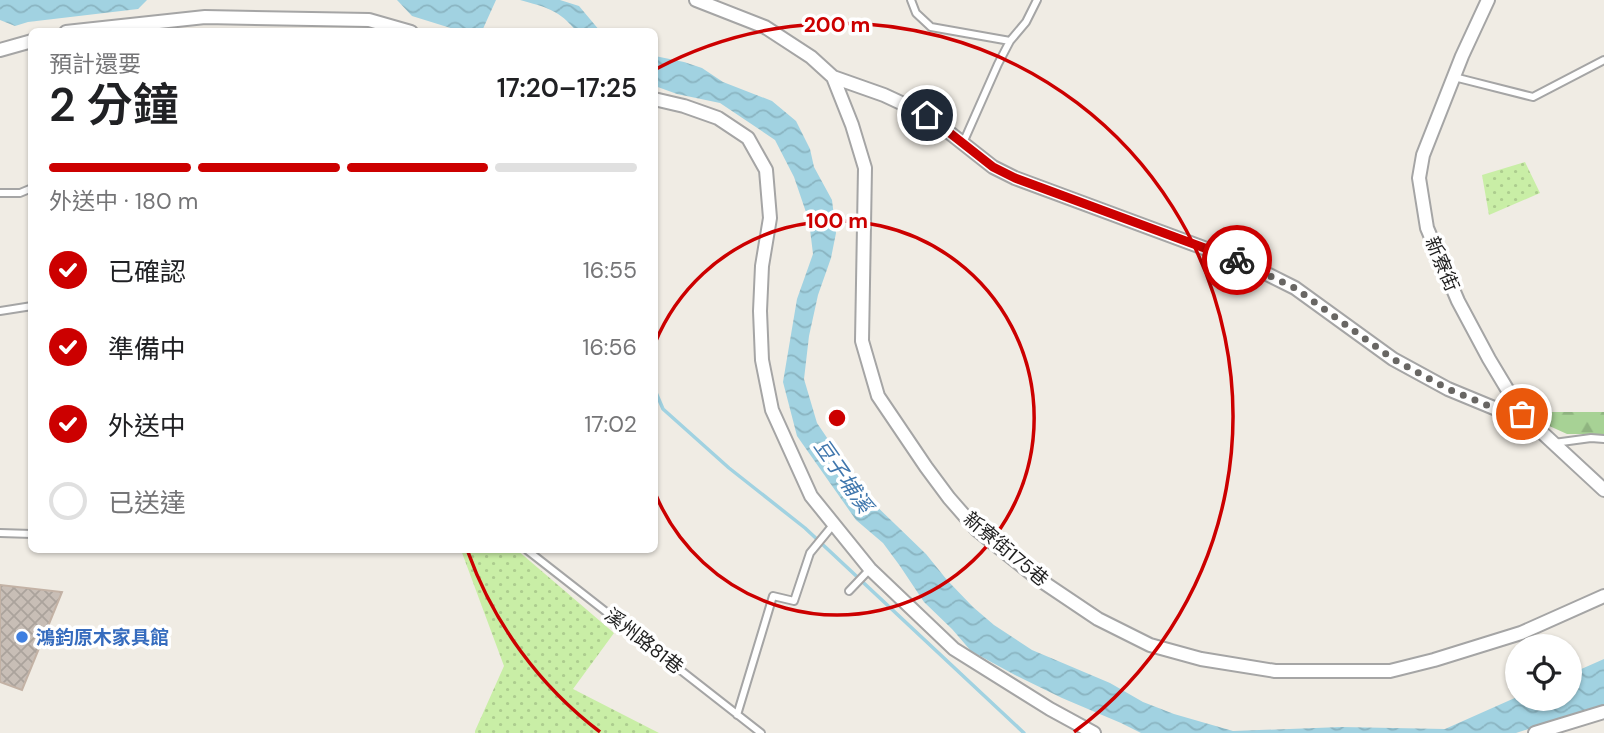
<!DOCTYPE html>
<html lang="zh-TW">
<meta charset="utf-8">
<style>
:root{--surface:#fff;--page:#f6f6f6;--text:#202124;--muted:#757577;--line:#e0e0e0;--accent:#c00}
body{margin:0;font-family:"DM Sans","Noto Sans TC",sans-serif;background:var(--page);color:var(--text);height:100vh;display:flex;flex-direction:column;font-size:26px;white-space:nowrap}
*{box-sizing:border-box;margin:0}
p{font-size:23px;color:var(--muted)}
.icon{flex:none;width:38px;height:38px;fill:none;stroke:currentColor;stroke-width:2;stroke-linecap:round;stroke-linejoin:round}
.map{position:relative;flex:1;overflow:hidden}
.sheet{position:absolute;left:28px;top:28px;width:630px;height:525px;display:flex;flex-direction:column;background:var(--surface);border-radius:10px;box-shadow:0 2px 5px #0004}
.sheet>*{flex:none}
.fabs{position:absolute;left:1505px;top:634px;display:grid;gap:14px}
.fabs a{display:grid;place-items:center;width:77px;height:77px;border-radius:50%;background:var(--surface);box-shadow:0 2px 5px #0004;font-size:35px}
.pin{position:absolute;display:grid;place-items:center;width:60px;height:60px;color:#fff;margin:-30px;border:4px solid #fff;border-radius:50%;box-shadow:0 2px 7px #0007}
.courier{position:absolute;display:grid;place-items:center;width:70px;height:70px;margin:-35px;border:5px solid #c00;border-radius:50%;background:#fff;color:#222;box-shadow:0 2px 9px #0007}
.summary em{font-style:normal;font-weight:600}
.summary div{display:flex;flex-direction:column-reverse}
.summary{display:flex;align-items:center;justify-content:space-between;height:119px;padding:0 21px}
h1{font-size:46px;font-weight:600;line-height:52px}
.bar{display:grid;grid-template-columns:repeat(4,1fr);gap:10px 7px;align-content:center;height:84px;padding:0 21px}
.bar i{height:9px;border-radius:5px;background:var(--line)}
.bar .on{background:var(--accent)}
.bar p{grid-column:span 4}
ol{padding:0 21px;list-style:none}
li{display:flex;align-items:center;gap:21px;height:77px}
li p{margin-inline-start:auto}
li .icon{padding:7px;border-radius:50%;background:var(--accent);color:#fff;stroke-width:4}
li:last-child{color:var(--muted)}
li i{width:38px;height:38px;border:4px solid var(--line);border-radius:50%}
.map>svg:first-child{display:block}
.grass{fill:url(#grass-dots)}
.forest{fill:url(#forest-firs)}
.water{fill:url(#water-waves)}
.lines{fill:none;stroke-linecap:round;stroke-linejoin:round}
.stream{stroke:#a1d2e1;stroke-width:3.5}
.building{fill:url(#building-cross-hatch);stroke:#c3b2a5;stroke-width:2}
.service-casing{stroke:#a5a5a5;stroke-width:10}
.minor-casing{stroke:#a5a5a5;stroke-width:16}
.service{stroke:#fff;stroke-width:6}
.minor{stroke:#fff;stroke-width:12}
.done{stroke:#686663;stroke-width:7;stroke-dasharray:0 12.6}
.route{stroke:#c00;stroke-width:9}
.ring{fill:none;stroke:#c00;stroke-width:3.5}
.shop-dot{fill:#3f7fe0;stroke:#fff;stroke-width:2.5}
.labels{text-anchor:middle;dominant-baseline:central;stroke-width:7;stroke-linejoin:round;paint-order:stroke}
.street-label{font-size:19px;fill:#1e1e1e;stroke:#fff}
.shop-label{font-size:19px;font-weight:bold;fill:#366cbe;stroke:#fff;text-anchor:start}
.water-label{font-size:21px;font-style:italic;fill:#4077ad;stroke:#fff}
.centre{fill:#c00;stroke:#fff;stroke-width:3.5}
.ring-label{font-size:21px;text-anchor:middle;font-weight:bold;fill:#c00;stroke:#fff;stroke-width:7;stroke-linejoin:round;paint-order:stroke}
</style>
<div class="map">
<svg width="1604" height="733" viewBox="0 0 1604 733">
<defs>
<pattern id="grass-dots" width="8" height="8" patternUnits="userSpaceOnUse" patternTransform="scale(1.75)"><rect width="8" height="8" fill="#c9eea6"/><path d="M2 2h.1M6 6h.1" fill="none" stroke="#accc8e" stroke-width="1.8" stroke-linecap="round"/></pattern>
<pattern id="forest-firs" width="22" height="20" patternUnits="userSpaceOnUse" patternTransform="scale(1.75)"><rect width="22" height="20" fill="#a7d295"/><path d="M5 1l3.5 6h-7zM16 11l3.5 6h-7z" fill="#8fb480"/></pattern>
<pattern id="water-waves" width="16" height="10" patternUnits="userSpaceOnUse" patternTransform="scale(1.75)"><rect width="16" height="10" fill="#a1d2e1"/><path d="M0 5q4-4 8 0t8 0" fill="none" stroke="#8ab4c1"/></pattern>
<pattern id="building-cross-hatch" width="8" height="8" patternUnits="userSpaceOnUse" patternTransform="scale(1.75)"><rect width="8" height="8" fill="#c8beb6"/><path d="M0 0l8 8M0 8l8-8" fill="none" stroke="#aba39c"/></pattern>
</defs>
<rect width="100%" height="100%" fill="#f0ece4"/>
<path class="grass" d="M1525,162l15,31 -51,22 -7,-40z
M461,550h56l97,83 -41,56 86,44h-184v-2l29,-65z"/>
<path class="forest" d="M1533,403l16,9h55v22h-37l-22,-10 -20,-18z"/>
<path class="water" d="M0,0h147l-9,9 -110,13 -13,4 -15,-6z
M397,0h99l-14,31 -25,-1 -45,-14z
M520,0h40l19,6 21,25h-24c-16,-21 -31,-24 -56,-31z
M655,56l29,6 18,6 21,14 49,19 24,20 14,28 4,18 18,33 4,33 -5,25 -13,37 -9,41 -5,43 13,44 50,74 59,57 21,26 26,27 21,18 38,25 78,33 33,19 31,12 59,17 108,-4 104,2 72,-32 53,1v-24l34,-15v46l-88,28h-375l-20,-10 -59,-25 -47,-23 -44,-24 -19,-22 -28,-27 -24,-36 -17,-23 -27,-23 -59,-84 -14,-54 14,-83 16,-45 -4,-33 -15,-44 -19,-37 -55,-37 -43,-9 -22,-8z"/>
<g class="lines">
<path class="stream" d="M654,388l9,21 66,59 76,60 219,205"/>
</g>
<path class="building" d="M0,585l62,7 -40,98 -22,-8z"/>
<g class="lines">
<defs>
<path id="service" d="M911,0l5,13 15,14 79,14
M1454,77l79,20 71,-37
M963,143l35,-79 12,-23 16,-19 11,-22
M0,193h20l12,-5
M0,311l32,-5
M1554,443l37,-5 13,1
M0,533l32,1
M527,550l234,183
M849,591l21,-22
M737,715l36,-119 21,5 16,-48 23,-28"/>
<path id="minor" d="M696,0l69,27 46,30 22,20 19,48 13,43 -3,173 16,55 48,71 23,31 28,32 60,48 61,41 52,26 51,14 74,12h115l44,-11 87,-27 83,-37
M1488,0l-26,56 -39,99 -4,23 8,50 31,73 31,58 33,55 82,76
M66,32l139,-15 164,3 42,12
M0,50l32,-9
M833,77l51,18 43,20 66,52 22,11 232,86 48,24 98,71 55,30 46,19 28,6
M654,99l30,7 34,12 30,20 18,32 4,48 -8,48 -2,45 2,49 10,50 39,86 59,73 84,80 96,60 44,24
M1535,733l69,-21"/>
</defs>
<use href="#service" class="service-casing"/>
<use href="#minor" class="minor-casing"/>
<use href="#service" class="service"/>
<use href="#minor" class="minor"/>
</g>
<g class="lines">
<path class="done" d="M1237,260l58,28 98,71 55,30 46,19 28,6"/>
<path class="route" d="M927,115l66,52 22,11 222,82"/>
</g>
<g class="ring">
<path d="M655 343A197 197 0 1 1 655 493"/>
<path d="M600 732A393 393 0 0 1 468 552M656 69A393 393 0 0 1 1074 732"/>
</g>
<circle class="shop-dot" cx="22" cy="637" r="7"/>
<g class="labels">
<g class="street-label">
<text transform="translate(1442 264) rotate(67)">新寮街</text>
<text transform="translate(1006 549) rotate(40)">新寮街175巷</text>
<text transform="translate(644 641) rotate(38)">溪州路81巷</text>
</g>
<g class="shop-label">
<text x="36" y="637">鴻鈞原木家具館</text>
</g>
<g class="water-label">
<text transform="translate(843 476) rotate(55)">豆子埔溪</text>
</g>
</g>
<circle cx="837" cy="418" r="10" class="centre"/>
<g class="ring-label">
<text x="837" y="32">200 m</text>
<text x="837" y="228">100 m</text>
</g>
</svg>
<div class="fabs">
<a><svg class="icon" aria-label="locate" viewBox="0 0 24 24"><circle cx="12" cy="12" r="6"/><path d="M12 2v4M12 18v4M2 12h4M18 12h4"/></svg></a>
</div>
<div class="pin" style="left:1522px;top:414px;background:#ea580c"><svg class="icon" aria-label="bag" viewBox="0 0 24 24"><path d="M5 8h14l-1 12H6zM9 8a3 3 0 0 1 6 0"/></svg></div>
<div class="pin" style="left:927px;top:115px;background:#1f2937"><svg class="icon" aria-label="home" viewBox="0 0 24 24"><path d="M3 11l9-7 9 7M6 9v11h12V9"/></svg></div>
<div class="courier" style="left:1237px;top:260px"><svg class="icon" aria-label="bike" viewBox="0 0 24 24"><circle cx="6" cy="16" r="4"/><circle cx="18" cy="16" r="4"/><path d="M6 16l4-8h5l3 8M10 8l3 8H6M13 5h3"/></svg></div>
<section class="sheet">
<div class="summary"><div><h1>2 分鐘</h1><p>預計還要</p></div><em>17:20–17:25</em></div>
<div class="bar"><i class="on"></i><i class="on"></i><i class="on"></i><i></i><p>外送中 · 180 m</p></div>
<ol>
<li><svg class="icon" aria-label="check" viewBox="0 0 24 24"><path d="M5 12l5 5 9-10"/></svg>已確認<p>16:55</p></li>
<li><svg class="icon" aria-label="check" viewBox="0 0 24 24"><path d="M5 12l5 5 9-10"/></svg>準備中<p>16:56</p></li>
<li><svg class="icon" aria-label="check" viewBox="0 0 24 24"><path d="M5 12l5 5 9-10"/></svg>外送中<p>17:02</p></li>
<li><i></i>已送達</li>
</ol>
</section>
</div>
